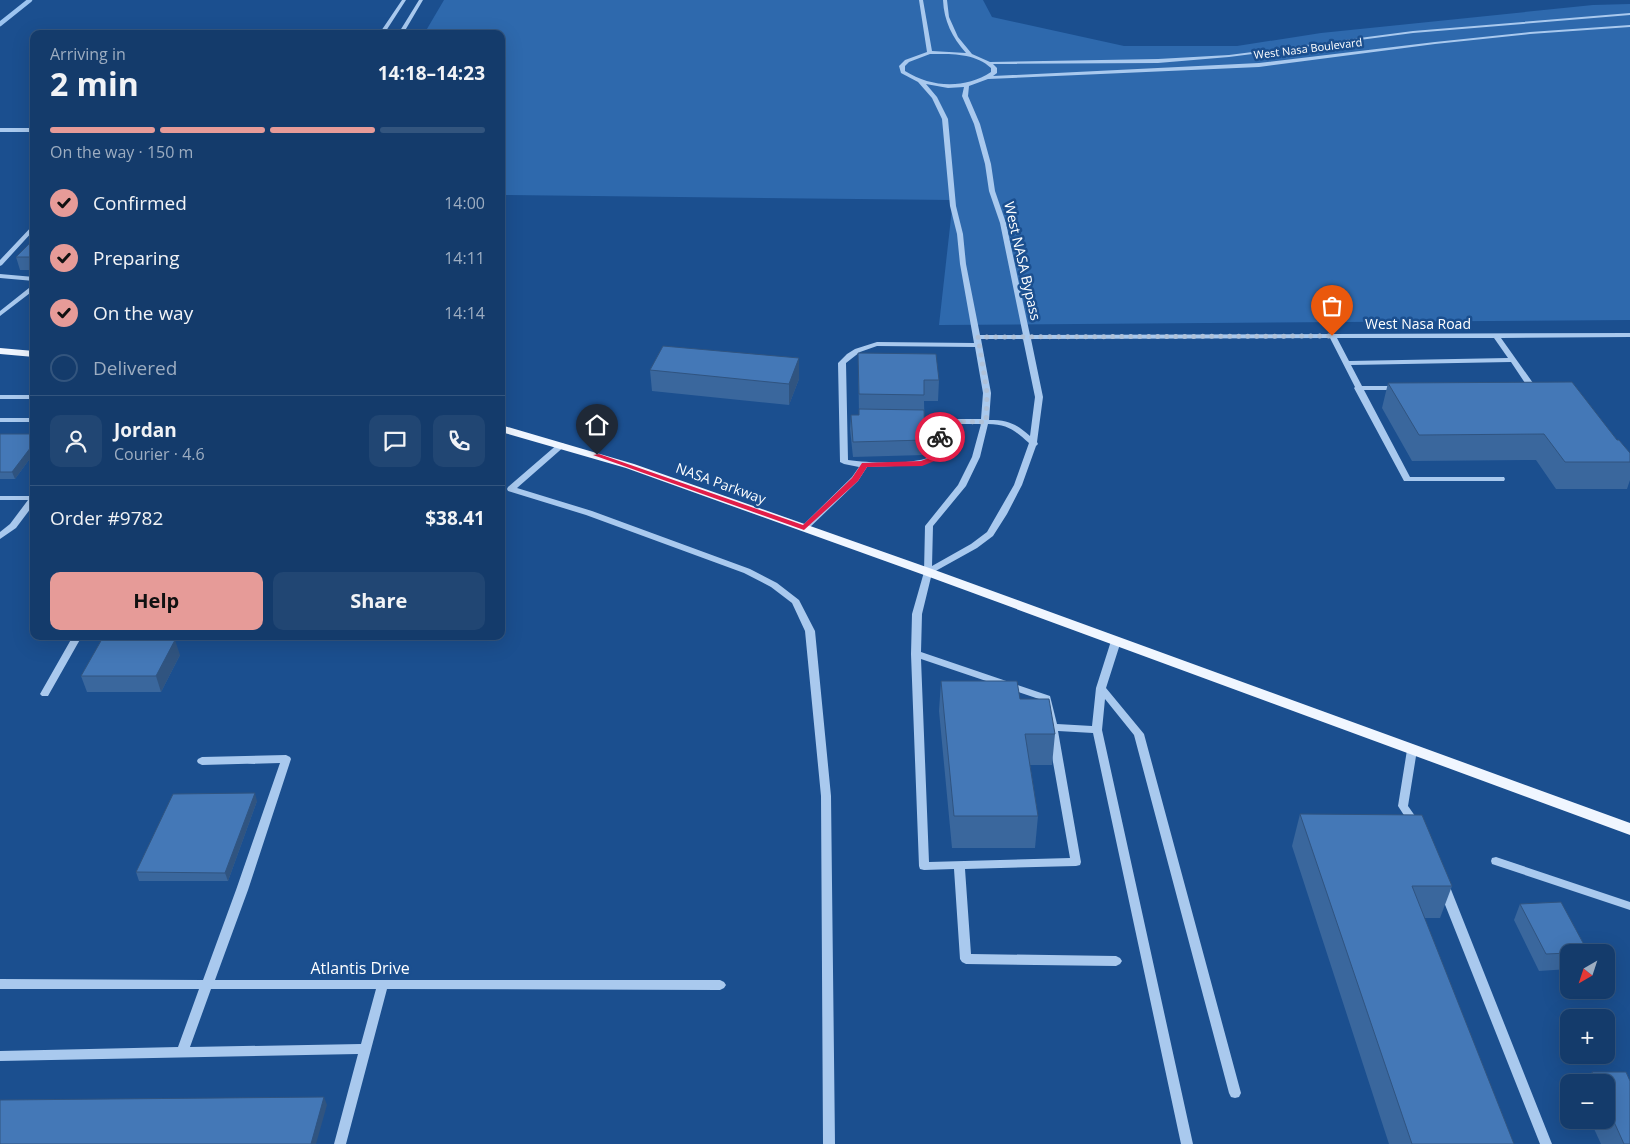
<!DOCTYPE html>
<meta charset="utf-8">
<style>
:root{--surface:#143b6b;--page:#214673;--text:#f1f3f6;--muted:#9dadc1;--line:#33557e;--accent:#e69b98}
body{margin:0;font-family:"Open Sans",sans-serif;background:var(--page);color:var(--text);height:100vh;display:flex;flex-direction:column;font-size:19px;white-space:nowrap}
*{box-sizing:border-box;margin:0}
p{font-size:16px;color:var(--muted)}
.icon{flex:none;width:28px;height:28px;fill:none;stroke:currentColor;stroke-width:2;stroke-linecap:round;stroke-linejoin:round}
.map{position:relative;flex:1;overflow:hidden}
.sheet{position:absolute;left:30px;top:30px;width:475px;height:610px;display:flex;flex-direction:column;background:var(--surface);border-radius:10px;box-shadow:0 5px 20px #0002,0 0 0 1px var(--line)}
.sheet>*{flex:none}
.needle{width:32px;rotate:219deg}
.buttons{position:absolute;left:1560px;top:944px;display:grid;gap:10px}
.buttons a{display:grid;place-items:center;width:55px;height:55px;border-radius:10px;background:var(--surface);box-shadow:0 5px 20px #0002,0 0 0 1px var(--line);font-size:25px}
.pin{position:absolute;display:grid;place-items:center;width:42px;height:42px;color:#fff;margin:-51px -21px;border-radius:50% 50% 50% 0;rotate:-45deg;box-shadow:0 0 5px #0007}
.pin .icon{rotate:45deg}
.courier{position:absolute;display:grid;place-items:center;width:50px;height:50px;margin:-25px;border:4px solid #e11d48;border-radius:50%;background:#fff;color:#222;box-shadow:0 1px 6px #0007}
.head em{font-style:normal;font-weight:700}
.head div{display:flex;flex-direction:column-reverse}
.head{display:flex;align-items:center;justify-content:space-between;height:85px;padding:0 20px}
h1{font-size:32px;font-weight:700;line-height:38px}
.bar{display:grid;grid-template-columns:repeat(4,1fr);gap:8px 5px;align-content:center;height:60px;padding:0 20px}
.bar i{height:6px;border-radius:4px;background:var(--line)}
.bar .selected{background:var(--accent)}
.bar p{grid-column:span 4}
.line{display:flex;align-items:center;gap:12px;padding:0 20px;border-top:1px solid var(--line)}
.line div{flex:1}
.round{display:grid;place-items:center;flex:none;width:52px;height:52px;border-radius:10px;background:var(--page)}
ol{padding:0 20px;list-style:none}
li{display:flex;align-items:center;gap:15px;height:55px}
li p{margin-inline-start:auto}
li .icon{padding:5px;border-radius:50%;background:var(--accent);color:#111;stroke-width:4}
li:last-child{color:var(--muted)}
li i{width:28px;height:28px;border:2px solid var(--line);border-radius:50%}
.action{display:flex;gap:10px;margin-top:auto;padding:10px 20px}
.action a{flex:1;height:58px;border-radius:10px;background:var(--accent);color:#111;font-size:20px;font-weight:700;line-height:58px;text-align:center}
.action a+a{background:var(--page);color:var(--text)}
.map>svg:first-child{display:block}
.green{fill:#2e69ad}
.lines{fill:none;stroke-linecap:round;stroke-linejoin:round}
.stream{stroke:#9cc4f0;stroke-width:4.5}
.minor{fill:#a9c9ee;fill-rule:evenodd}
.major{fill:#f0f6ff;fill-rule:evenodd}
.wall{fill:#3a679d}
.shaded-wall{fill:#305480}
.building{fill:#4478b7;stroke:#305480}
.route{fill:#e11d48}
.done{stroke:#afc1d8;stroke-width:5;stroke-dasharray:0 9}
.labels{text-anchor:middle;dominant-baseline:central;stroke-width:5;stroke-linejoin:round;paint-order:stroke}
.far-street-label{font-size:11px;fill:#fff;stroke:#1b4f8f}
.street-label{font-size:14px;fill:#fff;stroke:#1b4f8f}
.near-street-label{font-size:16px;fill:#fff;stroke:#1b4f8f}
</style>
<div class="map">
<svg width="1630" height="1144" viewBox="0 0 1630 1144">
<rect width="100%" height="100%" fill="#1b4f8f"/>
<path class="green" d="M444,0h539l9,17 132,29h113l84,-13 272,-28 37,-1v316l-691,5 14,-125 -452,-5v-161h-77z"/>
<g class="lines">
<path class="stream" d="M0,24l30,-24"/>
<path class="minor" d="M402,0h4l-22,34h-5z
M419,0h4l-20,34h-5z
M919,0h4l9,51 34,2c-14,-16 -22,-32 -23,-53h4l2,17 9,20 14,17 18,8 168,-3 71,-4 184,-24 217,-18v2l-217,18 -184,24 -71,6 -165,1 4,4v5l-4,3 266,-13 176,-21 95,-10 100,-7v2l-100,7 -95,10 -176,23 -271,12 -19,7 -1,10 12,28 11,40 4,27 11,32 24,112 600,-2v4l-129,1 32,45 -1,5 -9,1 -4,-2 6,-3v-1l-14,-21 -160,3 11,21h36l4,2 -4,2h-34l46,87h94l1,2 -1,2h-100l-50,-93 1,-1 -25,-49 -299,1 12,58 -6,45 1,2 -2,2 -14,39 -15,29 -14,22 -16,12 -45,25 -10,41 -1,38 129,44 7,28 35,2 4,-38 15,-47 5,-3 5,3 -15,47 38,46 97,359 -2,4 -4,1 -4,-1 -2,-4 -95,-358 -29,-36 -3,31 91,414h-12l-88,-411 -35,-2 23,131 -1,3 -4,1 -111,3 6,85 145,2 4,2 2,3 -2,3 -4,2 -150,-2 -4,-2 -2,-3 -6,-90 -30,1 -4,-1 -1,-3 -8,-212 1,-40 12,-42 1,-46 33,-41 14,-28 9,-33h-34l-9,34 -16,7 -55,2 -9,14 -51,49h-6l-1,-2 52,-51 7,-10 -15,-3 -4,-2 -2,-99 9,-9 8,-5 22,-7 97,1 -14,-79 -3,-30 -7,-28 -8,-87 -10,-21 -14,-16 -17,-9 -2,-7 6,-6 22,-8zM930,54c22,0 45,-1 61,14v4c-26,17 -59,16 -86,-1v-5l4,-4zM926,84l22,4 16,-1 -2,9 12,28 11,40 4,27 11,32 23,112h-43l-14,-71 -3,-30 -7,-28 -8,-87 -11,-22zM1337,338h157l14,20 -159,3zM981,339h42l12,58 -5,39c-14,-12 -21,-16 -41,-16l2,-27zM877,346l98,1 8,46 -2,26h-70l-1,2 4,2 25,1 -9,33c-19,8 -60,6 -82,3l-2,-97 14,-11zM988,424c20,0 27,7 41,19l-15,42 -27,47 -16,12 -39,22 1,-40 33,-40 14,-29zM921,659l121,41 28,158 -141,4z
M0,128h34v4h-34z
M34,224v6l-32,35 -2,1v-6z
M0,274l34,3v4l-34,-3z
M34,284v6l-34,26v-5z
M0,395h34v4h-34z
M0,418h34v4h-34z
M559,443h3l4,2 -49,43 75,23 158,58 27,14 22,17 16,31 16,165 4,348h-12l-2,-348 -16,-165 -13,-28 -21,-16 -27,-14 -158,-58 -78,-24 -1,-2 1,-2z
M0,496h34v8l-18,24 -16,11v-7l10,-8 18,-24h-28z
M73,636h9l-34,60h-6l-2,-2z
M1412,747l4,1 1,2 -9,56 12,17 -1,3 -4,1 -4,-1 -13,-20 9,-56 1,-2z
M286,755l4,2 1,2 -43,131 -33,90h505l4,2 2,3 -2,3 -4,2 -333,-1 -41,155h-12l24,-90 -358,7v-10l178,-4 21,-58h-199v-10l203,1 33,-90 44,-127 -78,2 -4,-2 -1,-2 1,-2 4,-2zM211,989h165l-15,55 -171,3z
M1496,857l134,45v8l-138,-46 -1,-3 1,-3z
M1444,883l4,1 2,3 102,257h-12l-102,-257 2,-3z"/>
<path class="major" d="M0,348l34,3v6l-34,-3z
M501,425l133,39 298,105 698,254v12l-706,-260 -298,-107 -125,-36z"/>
</g>
<path class="wall" d="M34,239v31h-14l-4,-13z
M858,353l81,27 -1,21h-14l1,39 -1,15 -71,2 -3,-28 1,-14h8z
M650,370l149,9 -10,26 -137,-14z
M1388,383l229,57 13,13v27l-3,9h-71l-20,-29 -124,1 -30,-53z
M0,434h34v19l-19,26h-15z
M180,655l-19,37h-74l-6,-16z
M941,681l79,18 35,35 -3,31h-22l8,51 -3,32h-83l-13,-137z
M257,801l-29,80h-89l-3,-9z
M1300,814l152,72 -12,32h-16l90,226h-125l-97,-298z
M1520,904l49,48v17l-30,2 -25,-51z
M1592,1072h34l4,9v63h-29l-11,-24h16v-38h-19z"/>
<path class="shaded-wall" d="M799,358v21l-10,26v-21z
M34,443v10l-19,26 -3,-7z
M175,640l5,15 -19,37 -5,-16z
M255,793l2,8 -29,80 -3,-8z
M324,1097l3,8 -11,39h-5z"/>
<path class="building" d="M34,239v18h-18z
M663,346l136,12 -10,26 -139,-14z
M858,353l78,1 3,26h-15v15l-65,-1z
M1572,382l45,58h2l11,13v9h-65l-21,-28 -125,1 -31,-52z
M859,409l65,1 1,30 -72,2 -2,-27h8z
M0,434h34v9l-22,29h-12z
M102,639l73,1 -19,36h-75z
M941,681h76l3,18h29l6,35h-30l13,82h-84z
M255,793l-30,80 -89,-1 37,-78z
M1300,814l122,1 30,71h-40l102,258h-102z
M1561,902l27,50h-19v1l-23,1 -26,-50z
M1592,1072h34l4,9v63h-6l-18,-40v-22h-9z
M324,1097l-13,47h-311v-44z"/>
<path class="route" d="M940,435l3,2 -6,23 -15,6 -55,1 -9,14 -54,49 -211,-75 6,-1 204,71 49,-47 10,-15 59,-2 10,-4 5,-20z"/>
<g class="lines">
<path class="done" d="M940,437l4,-16 42,1 1,-29 -9,-56 354,-1"/>
</g>
<g class="labels">
<g class="far-street-label">
<text transform="translate(1308 48) rotate(-7)">West Nasa Boulevard</text>
</g>
<g class="street-label">
<text transform="translate(1023 261) rotate(77)">West NASA Bypass</text>
<text x="1418" y="323">West Nasa Road</text>
<text transform="translate(721 483) rotate(20)">NASA Parkway</text>
</g>
<g class="near-street-label">
<text x="360" y="968">Atlantis Drive</text>
</g>
</g>
</svg>
<div class="buttons">
<a><svg class="needle" viewBox="-14 -14 28 28"><path d="M0-13l5 13h-10z" fill="#e53935"/><path d="M0 13l5-13h-10z" fill="#9dadc1"/></svg></a>
<a>+</a>
<a>−</a>
</div>
<div class="pin" style="left:1332px;top:336px;background:#ea580c"><svg class="icon" aria-label="bag" viewBox="0 0 24 24"><path d="M5 8h14l-1 12H6zM9 8a3 3 0 0 1 6 0"/></svg></div>
<div class="pin" style="left:597px;top:455px;background:#1f2937"><svg class="icon" aria-label="home" viewBox="0 0 24 24"><path d="M3 11l9-7 9 7M6 9v11h12V9"/></svg></div>
<div class="courier" style="left:940px;top:437px"><svg class="icon" aria-label="bike" viewBox="0 0 24 24"><circle cx="6" cy="16" r="4"/><circle cx="18" cy="16" r="4"/><path d="M6 16l4-8h5l3 8M10 8l3 8H6M13 5h3"/></svg></div>
<section class="sheet">
<div class="head"><div><h1>2 min</h1><p>Arriving in</p></div><em>14:18–14:23</em></div>
<div class="bar"><i class="selected"></i><i class="selected"></i><i class="selected"></i><i></i><p>On the way · 150 m</p></div>
<ol>
<li><svg class="icon" aria-label="check" viewBox="0 0 24 24"><path d="M5 12l5 5 9-10"/></svg>Confirmed<p>14:00</p></li>
<li><svg class="icon" aria-label="check" viewBox="0 0 24 24"><path d="M5 12l5 5 9-10"/></svg>Preparing<p>14:11</p></li>
<li><svg class="icon" aria-label="check" viewBox="0 0 24 24"><path d="M5 12l5 5 9-10"/></svg>On the way<p>14:14</p></li>
<li><i></i>Delivered</li>
</ol>
<div class="line" style="height:90px"><a class="round"><svg class="icon" aria-label="person" viewBox="0 0 24 24"><circle cx="12" cy="8" r="4"/><path d="M4 21q1-7 8-7t8 7"/></svg></a><div><b>Jordan</b><p>Courier · 4.6</p></div><a class="round"><svg class="icon" aria-label="chat" viewBox="0 0 24 24"><path d="M4 5h16v11H9l-5 4z"/></svg></a><a class="round"><svg class="icon" aria-label="phone" viewBox="0 0 24 24"><path d="M5 4h4l2 5-3 2q2 4 5 5l2-3 5 2v4C11 20 4 13 5 4z"/></svg></a></div>
<div class="line" style="height:65px"><div>Order #9782</div><b>$38.41</b></div>
<div class="action"><a>Help</a><a>Share</a></div>
</section>
</div>
